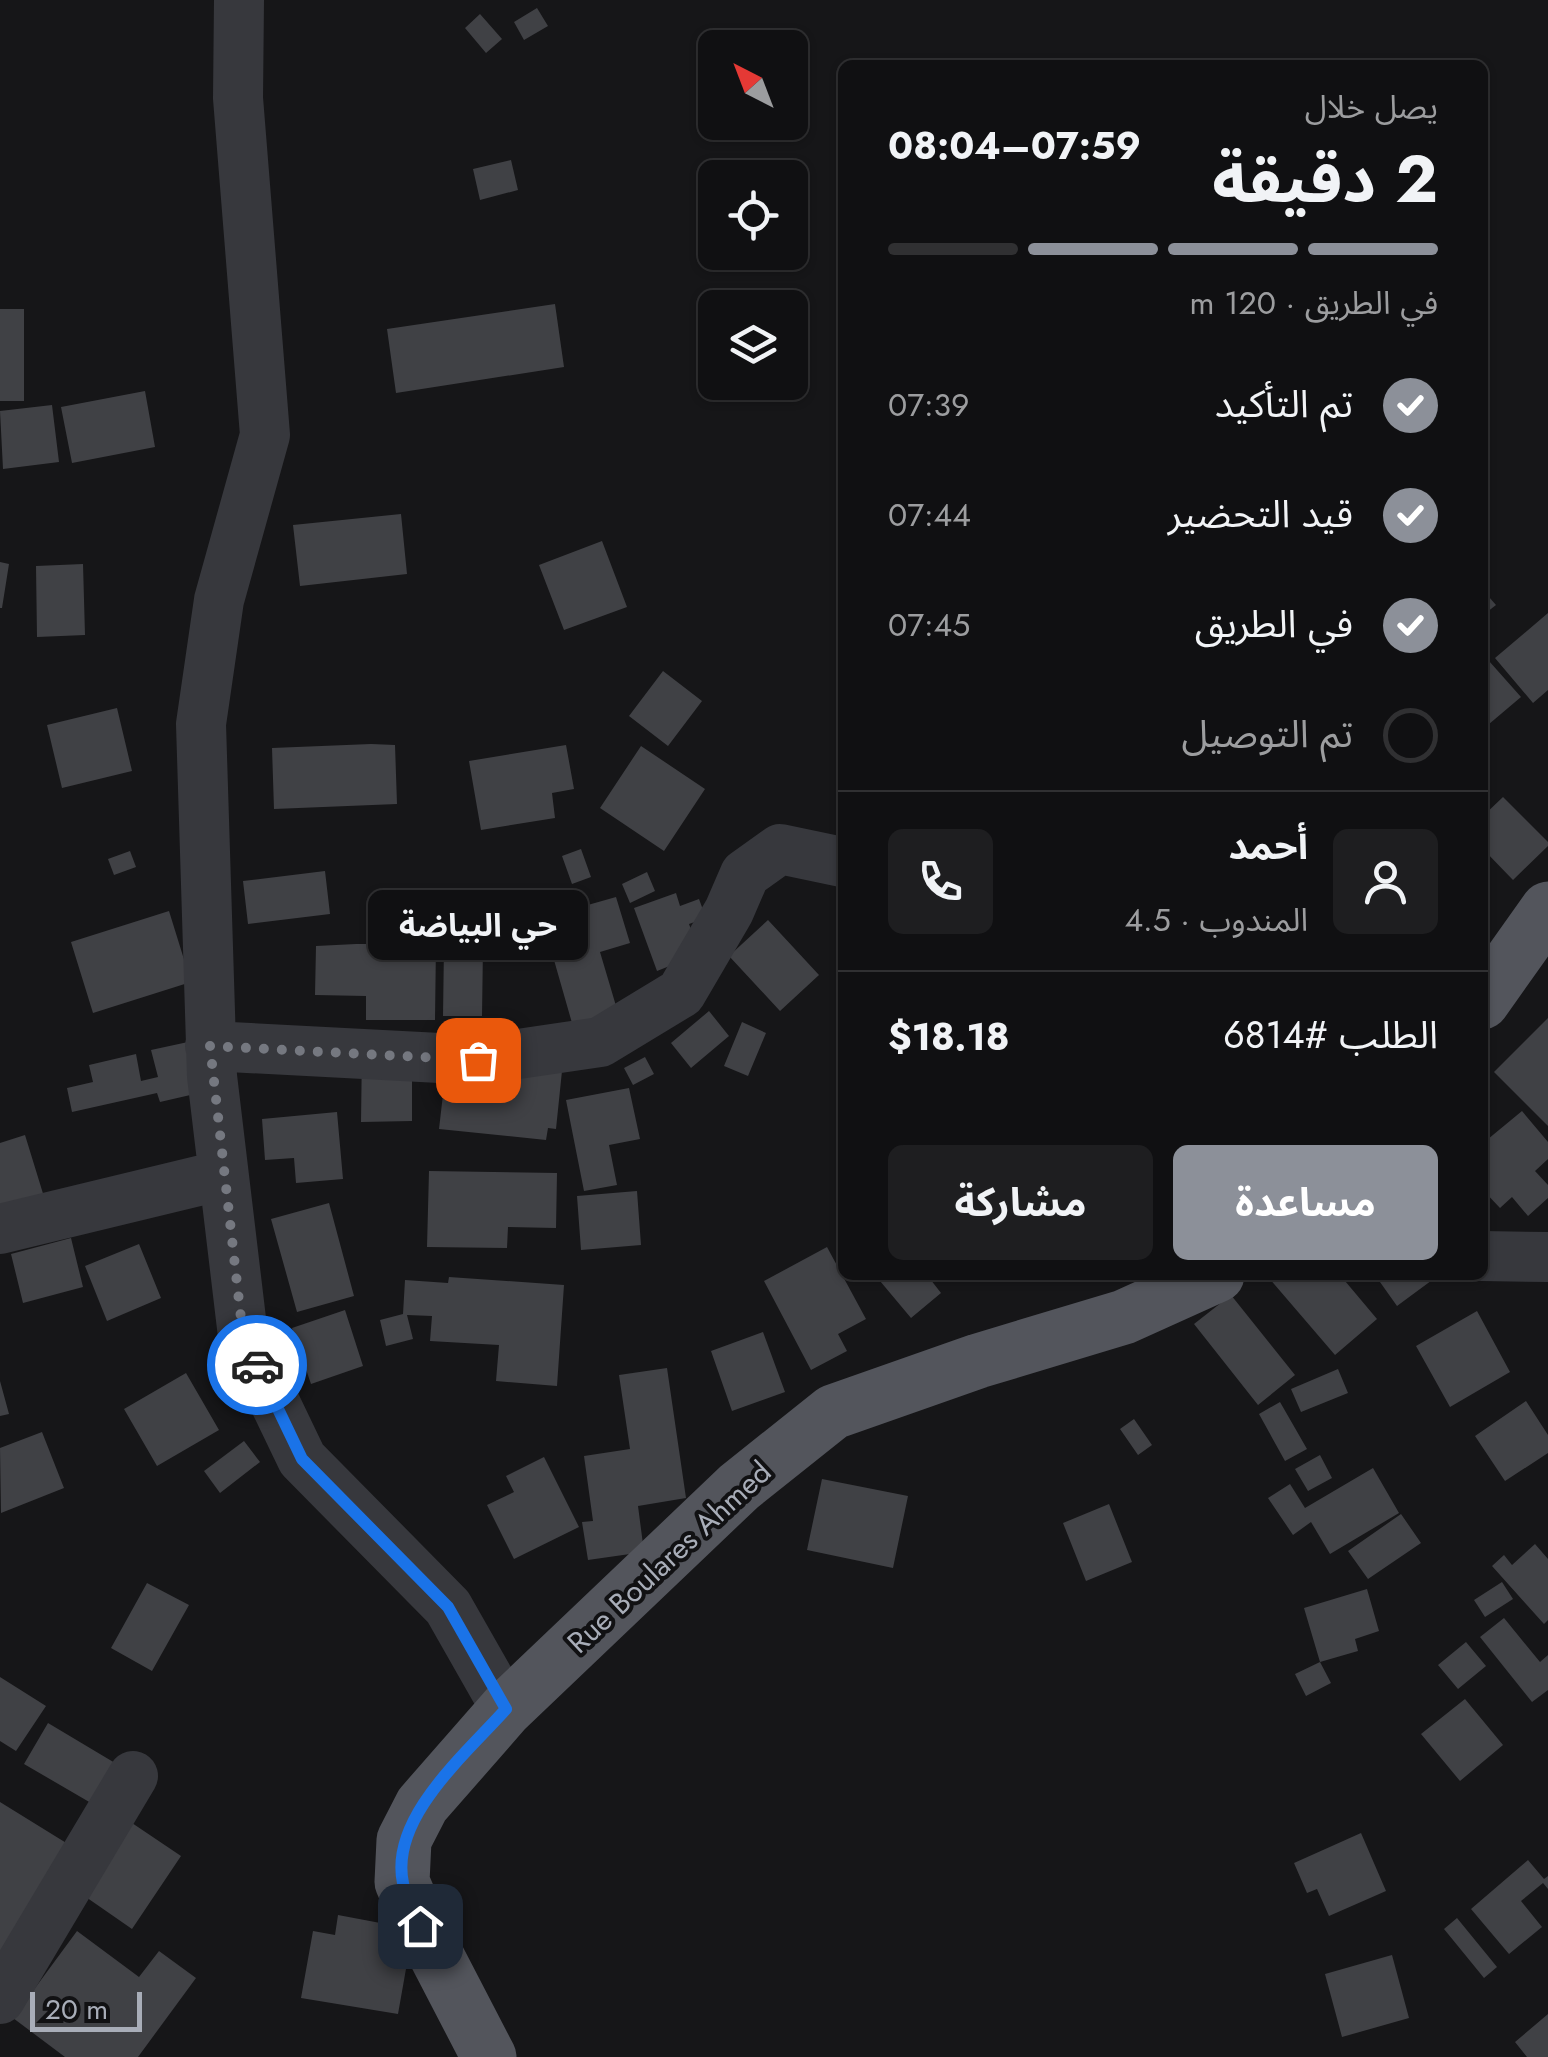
<!DOCTYPE html>
<html lang="ar">
<meta charset="utf-8">
<style>
:root{--surface:#101012;--page:#1e1e20;--text:#f1f3f6;--muted:#9c9d9f;--line:#303032;--accent:#8c9099}
body{margin:0;font-family:Jost,"Noto Sans Arabic",sans-serif;background:var(--page);color:var(--text);direction:rtl;height:100vh;display:flex;flex-direction:column;font-size:38px;white-space:nowrap}
*{box-sizing:border-box;margin:0}
p{font-size:32px;color:var(--muted)}
.icon{flex:none;width:55px;height:55px;fill:none;stroke:currentColor;stroke-width:2;stroke-linecap:round;stroke-linejoin:round}
.map{position:relative;flex:1;overflow:hidden;direction:ltr}
.side{position:absolute;left:838px;top:60px;width:650px;height:1220px;display:flex;flex-direction:column;background:var(--surface);border-radius:15px;box-shadow:0 2px 8px #0004,0 0 0 2px var(--line);direction:rtl}
.side>*{flex:none}
.needle{width:65px;rotate:318deg}
.fabs{position:absolute;left:698px;top:30px;display:grid;gap:20px}
.fabs a{display:grid;place-items:center;width:110px;height:110px;border-radius:15px;background:var(--surface);box-shadow:0 2px 8px #0004,0 0 0 2px var(--line);font-size:50px}
.scale{position:absolute;left:30px;bottom:25px;width:112px;box-sizing:border-box;padding-left:10px;border:5px solid #a8adb8;border-top:0;font-size:28px;line-height:35px;white-space:nowrap;color:#a8adb8;-webkit-text-stroke:8px #111113;paint-order:stroke}
.pin{position:absolute;display:grid;place-items:center;width:85px;height:85px;color:#fff;margin:-42px;border-radius:20px;box-shadow:0 5px 15px #0006}
.courier{position:absolute;display:grid;place-items:center;width:100px;height:100px;margin:-50px;border:8px solid #1a73e8;border-radius:50%;background:#fff;color:#222;box-shadow:0 2px 12px #0007}
.bubble{position:absolute;height:70px;border-radius:15px;background:var(--surface);box-shadow:0 2px 8px #0004,0 0 0 2px var(--line);font-size:32px;font-weight:700;line-height:70px;text-align:center;direction:rtl}
.overview em{font-style:normal;font-weight:700}
.overview div{display:flex;flex-direction:column-reverse}
.overview{display:flex;align-items:center;justify-content:space-between;height:170px;padding:0 50px}
h1{font-size:65px;font-weight:700;line-height:75px}
.bar{display:grid;grid-template-columns:repeat(4,1fr);gap:15px 10px;align-content:center;height:120px;padding:0 50px}
.bar i{height:12px;border-radius:8px;background:var(--line)}
.bar .on{background:var(--accent)}
.bar p{grid-column:span 4}
.line{display:flex;align-items:center;gap:25px;padding:0 50px;border-top:2px solid var(--line)}
.line div{flex:1}
.round{display:grid;place-items:center;flex:none;width:105px;height:105px;border-radius:15px;background:var(--page)}
ol{padding:0 50px;list-style:none}
li{display:flex;align-items:center;gap:30px;height:110px}
li p{margin-inline-start:auto}
li .icon{padding:10px;border-radius:50%;background:var(--accent);color:#fff;stroke-width:4}
li:last-child{color:var(--muted)}
li i{width:55px;height:55px;border:5px solid var(--line);border-radius:50%}
.action{display:flex;gap:20px;margin-top:auto;padding:20px 50px}
.action a{flex:1;height:115px;border-radius:15px;background:var(--accent);color:#fff;font-size:40px;font-weight:700;line-height:115px;text-align:center}
.action a+a{background:var(--page);color:var(--text)}
.map>svg:first-child{display:block}
.building{fill:#404145}
.lines{fill:none;stroke-linecap:round;stroke-linejoin:round}
.minor{stroke:#37383d;stroke-width:50}
.major{stroke:#53555c;stroke-width:55}
.done{stroke:#757880;stroke-width:10;stroke-dasharray:0 18}
.route{stroke:#1a73e8;stroke-width:12}
.labels{text-anchor:middle;dominant-baseline:central;stroke-width:8;stroke-linejoin:round;paint-order:stroke}
.street-label{font-size:30px;fill:#a8adb8;stroke:#111113}
</style>
<div class="map">
<svg width="1548" height="2057" viewBox="0 0 1548 2057">
<rect width="100%" height="100%" fill="#161618"/>
<path class="building" d="M537,8l11,18 -24,14 -10,-18z
M480,14l22,25 -16,14 -21,-25z
M511,160l7,30 -38,10 -7,-31z
M555,304l9,63 -168,26 -9,-64z
M0,309h24v92h-24z
M145,391l10,56 -83,16 -11,-56z
M52,405l7,57 -56,7 -3,-58z
M401,514l6,60 -107,12 -7,-61z
M602,541l25,66 -63,23 -25,-65z
M0,562l9,2 -7,44h-2z
M83,564l2,71 -48,2 -1,-71z
M1482,589l14,16 -14,11z
M1548,613v77l-15,13 -38,-45z
M1489,661l32,36 -39,33v-64z
M663,671l39,30 -34,45 -39,-30z
M117,708l15,63 -70,17 -15,-63z
M371,744l24,1 2,59 -123,5 -2,-61z
M566,745l8,44 -22,4 3,25 -74,12 -12,-69z
M641,746l64,43 -41,62 -64,-43z
M1503,797l45,45v4l-35,34 -31,-32v-31z
M581,849l10,28 -19,7 -10,-28z
M130,851l6,16 -22,8 -6,-16z
M325,871l5,43 -82,10 -5,-43z
M647,872l8,19 -25,12 -8,-19z
M676,893l4,13 19,-7 7,19 -17,6 11,30 -43,17 -23,-63z
M616,897l14,46 -30,9 19,64 -45,14 -32,-112z
M169,911l22,71 -98,31 -22,-71z
M768,920l51,55 -39,36 -51,-55z
M356,944h80l-1,76h-69v-24l-51,-1 1,-49z
M444,946l39,1 -1,69h-39z
M709,1011l20,25 -38,32 -20,-25z
M1548,1018v108l-54,-54z
M742,1022l24,11 -18,43 -24,-10z
M188,1042l11,51 -39,9 -3,-9 -85,19 -5,-24 26,-6 -4,-17 47,-11 5,27 17,-4 -7,-27z
M362,1048h50v73l-51,1z
M645,1057l9,17 -21,11 -9,-17z
M447,1060l115,11 -6,58 -8,-1 -2,12 -107,-11z
M629,1088l11,51 -31,6 8,40 -33,6 -18,-91z
M1522,1111l26,31v17l-13,12 13,14v13l-20,18 -16,-19 -12,11 -18,-19v-45z
M337,1112l6,67 -47,4 -2,-25 -29,2 -3,-41z
M25,1135l20,65 -45,9v-66z
M429,1171l128,2 -1,55 -48,-1 -1,21 -80,-1z
M637,1191l4,54 -60,5 -4,-54z
M329,1203l25,93 -57,16 -26,-93z
M71,1238l12,49 -60,16 -12,-49z
M139,1244l22,54 -54,23 -22,-55z
M827,1247l39,72 -28,15 9,17 -36,19 -47,-89z
M875,1275h52l14,18 -30,25z
M1273,1275h67l37,44 -42,36 -66,-77z
M1375,1275h64l-42,31z
M449,1277l115,8 -7,101 -61,-5 3,-36 -69,-4 2,-25 -25,-1 6,24 -27,7 -6,-26 23,-6 2,-34 43,3z
M1231,1295l64,80 -37,30 -64,-81z
M345,1310l18,56 -52,18 -19,-56z
M1477,1311l33,61 -60,35 -34,-61z
M763,1332l22,60 -53,19 -21,-60z
M667,1368l19,130 -48,8 6,46 -56,8 -6,-38 11,-1 -9,-65 46,-7 -11,-74z
M1338,1369l10,24 -47,19 -10,-23z
M186,1373l33,57 -62,36 -33,-57z
M0,1381l9,33 -9,2z
M1526,1401l22,34v18l-43,28 -30,-45z
M1280,1402l27,47 -22,12 -26,-47z
M1134,1419l18,26 -14,10 -18,-26z
M42,1432l22,56 -63,25 -1,-65z
M244,1441l16,21 -40,31 -16,-22z
M1320,1455l12,23 -24,13 -13,-22z
M544,1457l35,70 -65,32 -27,-54 27,-13 -8,-16z
M1373,1468l26,45 -69,41 -19,-32 -18,13 -25,-37 22,-14 15,24z
M822,1479l86,17 -15,72 -86,-18z
M1109,1504l23,58 -46,19 -23,-58z
M1401,1514l20,29 -53,36 -20,-28z
M1535,1544l13,15v61l-4,4 -52,-58 12,-11 8,10z
M1502,1582l11,17 -28,18 -11,-17z
M147,1583l42,22 -37,66 -41,-23z
M1367,1589l12,42 -24,8 3,12 -38,11 11,21 -25,13 -11,-22 25,-12 -16,-54z
M1504,1618l36,44 8,-7v35l-16,12 -52,-65z
M1466,1642l20,24 -28,23 -20,-24z
M0,1677l46,29 -30,45 -16,-10z
M1465,1699l38,46 -43,36 -39,-47z
M48,1723l67,40 -24,40 -67,-39z
M0,1802l76,47 -76,122z
M132,1823l49,33 -49,73 -49,-34z
M1361,1833l25,58 -57,25 -12,-27 -10,4 -13,-30z
M1528,1860l16,19 4,-3v13l-5,-6 -22,18 21,26 -33,27 -38,-45z
M338,1915l53,10 -4,23 22,4 -11,62 -97,-16 12,-67 22,4z
M1457,1918l40,49 -13,11 -40,-49z
M77,1931l62,46 20,-26 37,27 -58,79h-73l-52,-39z
M1392,1955l17,63 -67,19 -17,-63z
M1548,2014v43h-21l-12,-15z"/>
<g class="lines">
<path class="minor" d="M239,0l-1,98 27,337 -46,165 -18,124 11,352 31,260 59,123 146,148 58,102
M210,1046l268,14 122,-18 81,-49 48,-82 16,-37 35,-25 62,13
M0,1229l223,-54
M1482,1256l66,1
M0,1999l133,-223"/>
<path class="major" d="M1482,1002l66,-93
M489,2057l-68,-131 -19,-44 2,-42 18,-35 84,-96 233,-222 94,-75 145,-51 146,-44 93,-42"/>
</g>
<g class="lines">
<path class="done" d="M257,1365l-14,-29 -33,-290 268,14"/>
<path class="route" d="M257,1365l45,94 146,148 58,102c-39,44 -117,109 -103,174 2,14 12,30 17,43"/>
</g>
<g class="labels">
<g class="street-label">
<text transform="translate(669 1557) rotate(-43)">Rue Boulares Ahmed</text>
</g>
</g>
</svg>
<div class="fabs">
<a><svg class="needle" viewBox="-14 -14 28 28"><path d="M0-13l5 13h-10z" fill="#e53935"/><path d="M0 13l5-13h-10z" fill="#9c9d9f"/></svg></a>
<a><svg class="icon" aria-label="locate" viewBox="0 0 24 24"><circle cx="12" cy="12" r="6"/><path d="M12 2v4M12 18v4M2 12h4M18 12h4"/></svg></a>
<a><svg class="icon" aria-label="layers" viewBox="0 0 24 24"><path d="M12 4l9 5-9 5-9-5zM3 14l9 5 9-5"/></svg></a>
</div>
<div class="scale">20 m</div>
<div class="pin" style="left:478px;top:1060px;background:#ea580c"><svg class="icon" aria-label="bag" viewBox="0 0 24 24"><path d="M5 8h14l-1 12H6zM9 8a3 3 0 0 1 6 0"/></svg></div>
<div class="pin" style="left:420px;top:1926px;background:#1f2937"><svg class="icon" aria-label="home" viewBox="0 0 24 24"><path d="M3 11l9-7 9 7M6 9v11h12V9"/></svg></div>
<div class="courier" style="left:257px;top:1365px"><svg class="icon" aria-label="car" viewBox="0 0 24 24"><path d="M5 17H2v-5l4-1 3-4h7l3 4 3 1v5h-3M9 17h6M6 11h13"/><circle cx="7" cy="17" r="2"/><circle cx="17" cy="17" r="2"/></svg></div>
<div class="bubble" style="left:368px;top:890px;width:220px">حي البياضة</div>
<section class="side">
<div class="overview"><div><h1>2 دقيقة</h1><p>يصل خلال</p></div><em>07:59–08:04</em></div>
<div class="bar"><i class="on"></i><i class="on"></i><i class="on"></i><i></i><p>في الطريق · 120 m</p></div>
<ol>
<li><svg class="icon" aria-label="check" viewBox="0 0 24 24"><path d="M5 12l5 5 9-10"/></svg>تم التأكيد<p>07:39</p></li>
<li><svg class="icon" aria-label="check" viewBox="0 0 24 24"><path d="M5 12l5 5 9-10"/></svg>قيد التحضير<p>07:44</p></li>
<li><svg class="icon" aria-label="check" viewBox="0 0 24 24"><path d="M5 12l5 5 9-10"/></svg>في الطريق<p>07:45</p></li>
<li><i></i>تم التوصيل</li>
</ol>
<div class="line" style="height:180px"><a class="round"><svg class="icon" aria-label="person" viewBox="0 0 24 24"><circle cx="12" cy="8" r="4"/><path d="M4 21q1-7 8-7t8 7"/></svg></a><div><b>أحمد</b><p>المندوب · 4.5</p></div><a class="round"><svg class="icon" aria-label="phone" viewBox="0 0 24 24"><path d="M5 4h4l2 5-3 2q2 4 5 5l2-3 5 2v4C11 20 4 13 5 4z"/></svg></a></div>
<div class="line" style="height:130px"><div>الطلب #6814</div><b>$18.18</b></div>
<div class="action"><a>مساعدة</a><a>مشاركة</a></div>
</section>
</div>
